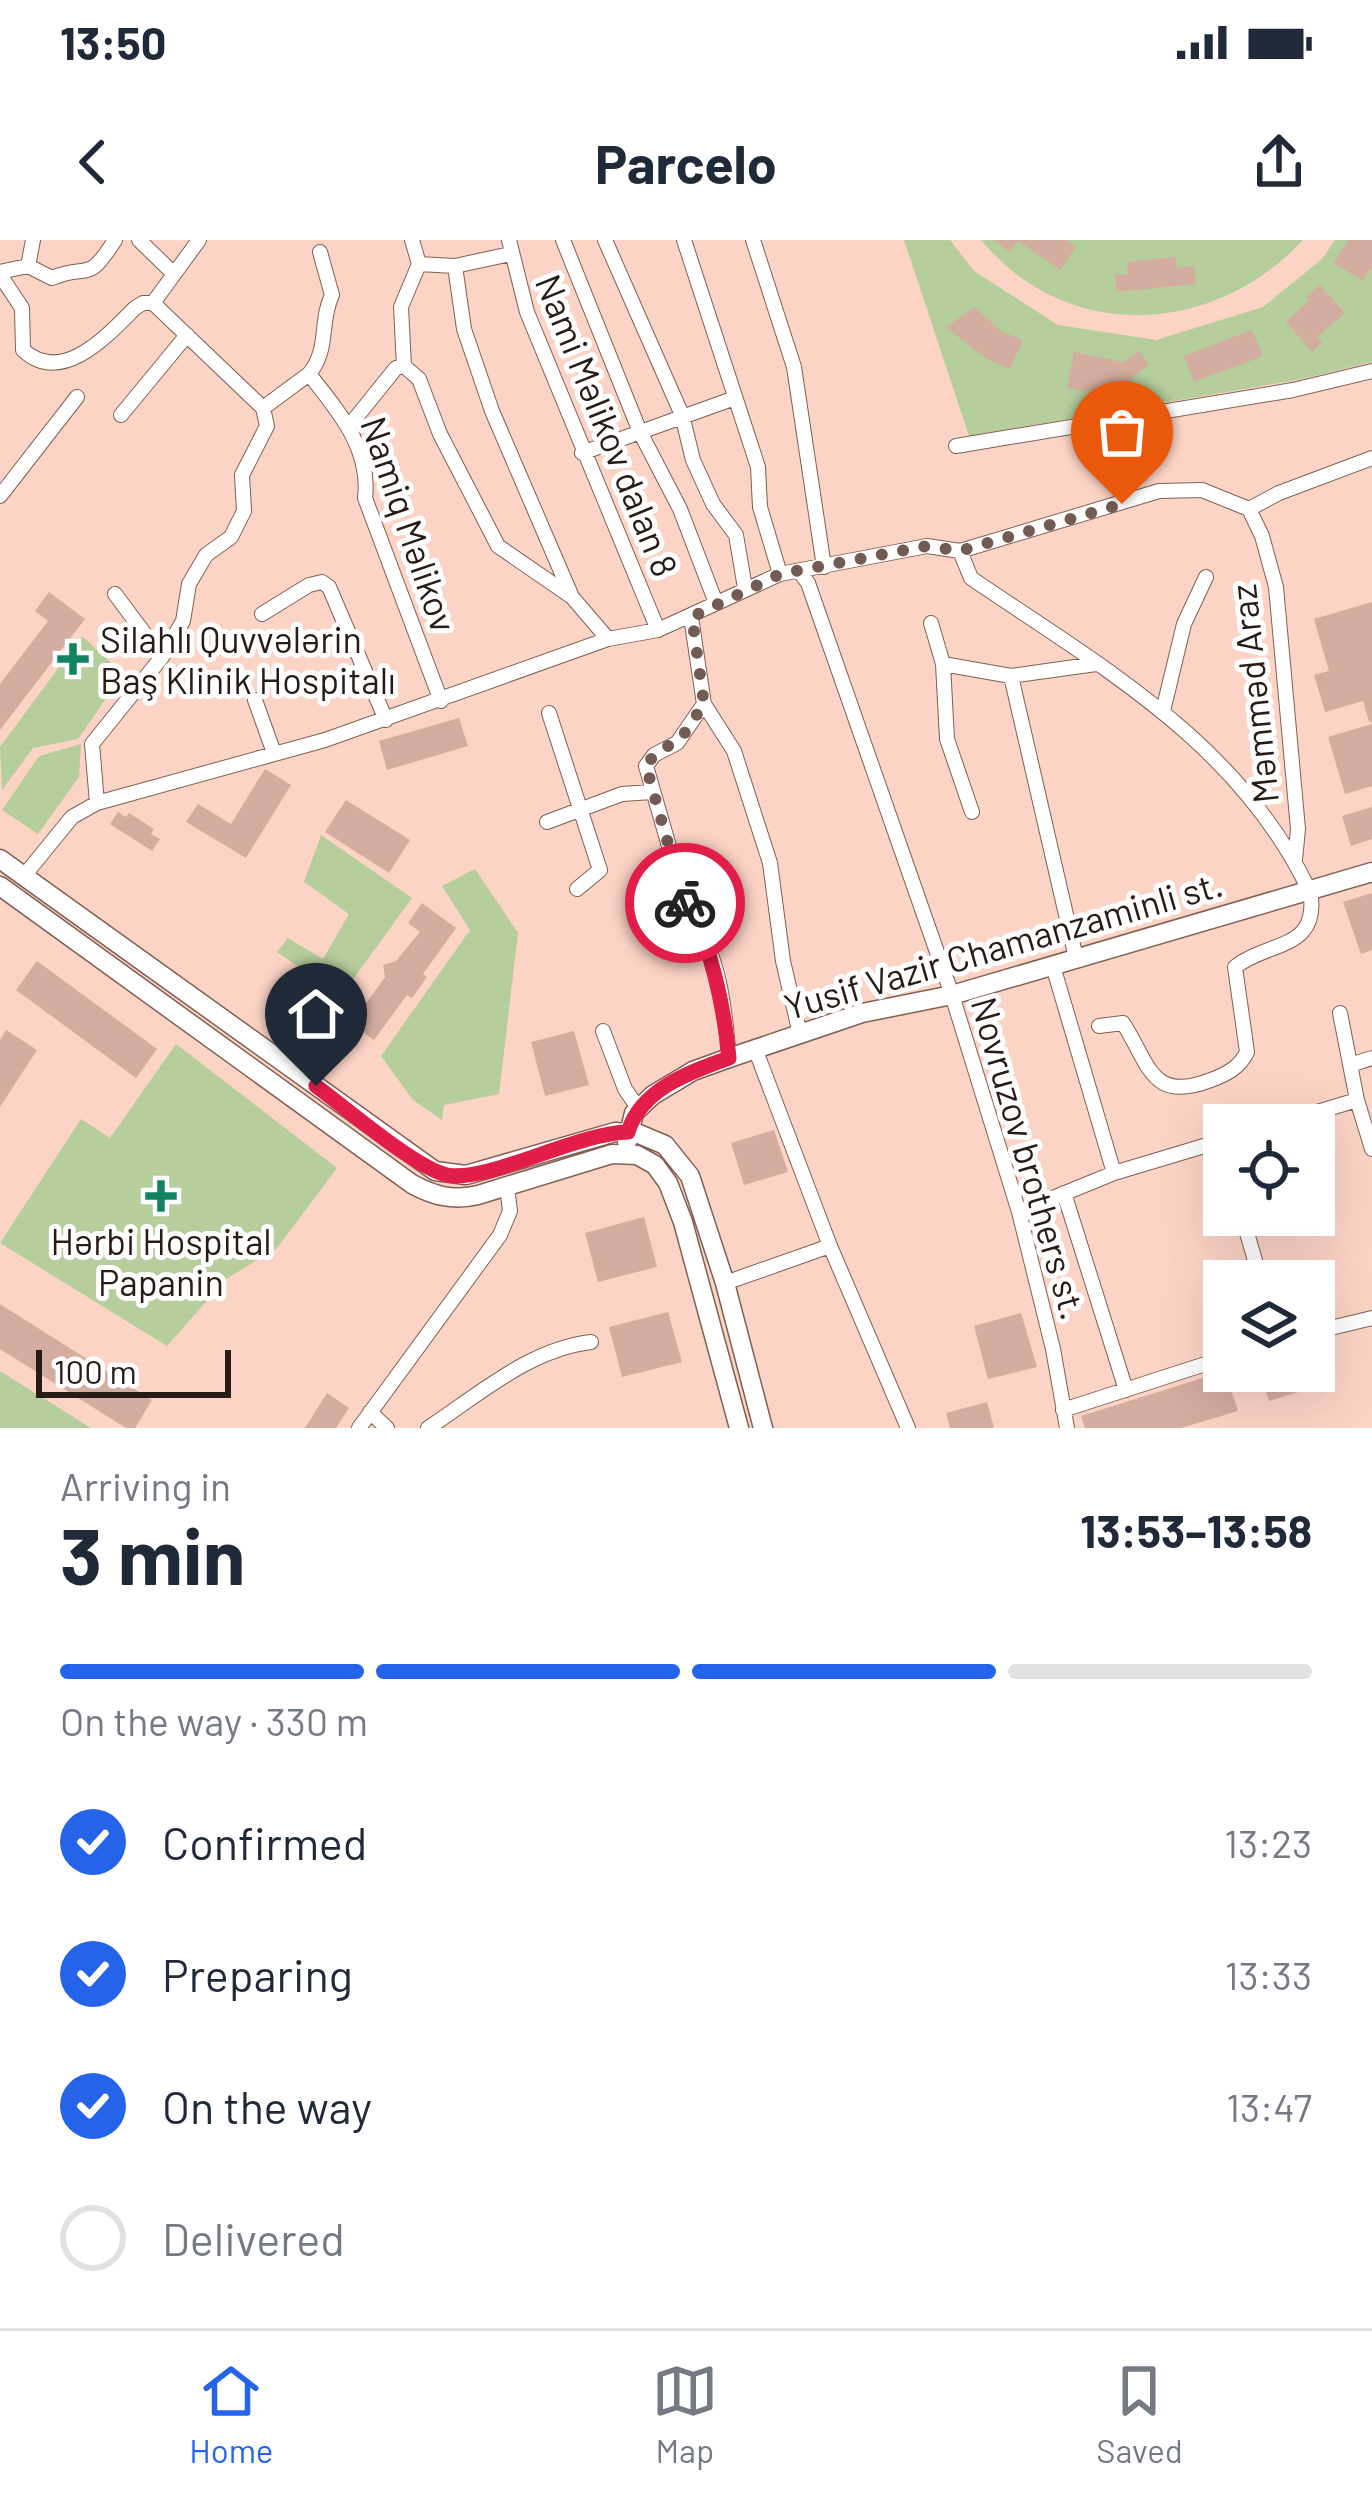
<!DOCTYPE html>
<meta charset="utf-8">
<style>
:root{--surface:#fff;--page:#f2f2f3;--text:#1f2937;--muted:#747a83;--line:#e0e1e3;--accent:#2563eb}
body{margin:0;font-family:Barlow,sans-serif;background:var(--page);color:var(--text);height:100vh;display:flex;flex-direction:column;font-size:45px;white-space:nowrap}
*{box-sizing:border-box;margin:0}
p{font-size:39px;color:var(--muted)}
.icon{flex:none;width:66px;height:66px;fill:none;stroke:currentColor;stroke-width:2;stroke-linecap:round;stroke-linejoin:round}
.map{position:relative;height:1188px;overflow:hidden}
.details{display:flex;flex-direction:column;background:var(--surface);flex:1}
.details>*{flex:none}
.buttons{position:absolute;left:1203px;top:864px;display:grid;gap:24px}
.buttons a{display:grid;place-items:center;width:132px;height:132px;border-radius:0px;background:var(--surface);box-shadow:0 12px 48px #0002;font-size:60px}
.scale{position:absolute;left:36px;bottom:30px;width:195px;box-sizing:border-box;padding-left:12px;border:6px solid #281a15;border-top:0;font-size:33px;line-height:42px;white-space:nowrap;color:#281a15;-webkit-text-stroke:9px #fff;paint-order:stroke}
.pin{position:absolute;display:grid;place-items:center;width:102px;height:102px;color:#fff;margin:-123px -51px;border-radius:50% 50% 50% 0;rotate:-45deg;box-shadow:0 0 12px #0007}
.pin .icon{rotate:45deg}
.courier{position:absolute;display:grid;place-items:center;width:120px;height:120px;margin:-60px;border:9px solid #e11d48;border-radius:50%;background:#fff;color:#222;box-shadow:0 3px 15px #0007}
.headline em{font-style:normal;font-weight:700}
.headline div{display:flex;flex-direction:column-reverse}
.headline{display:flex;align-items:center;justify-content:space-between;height:204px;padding:0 60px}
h1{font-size:78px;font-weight:700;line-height:90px}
.bar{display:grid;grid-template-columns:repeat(4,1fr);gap:18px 12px;align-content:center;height:144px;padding:0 60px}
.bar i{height:15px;border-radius:9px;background:var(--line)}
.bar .selected{background:var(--accent)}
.bar p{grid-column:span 4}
ol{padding:0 60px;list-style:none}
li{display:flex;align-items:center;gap:36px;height:132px}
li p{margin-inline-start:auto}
li .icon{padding:12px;border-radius:50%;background:var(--accent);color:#fff;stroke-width:4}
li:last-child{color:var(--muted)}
li i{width:66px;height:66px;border:6px solid var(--line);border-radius:50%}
.status{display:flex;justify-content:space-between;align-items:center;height:84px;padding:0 60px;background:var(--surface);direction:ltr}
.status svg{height:33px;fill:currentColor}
header{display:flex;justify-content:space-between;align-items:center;height:156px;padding:0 60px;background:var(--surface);font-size:54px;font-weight:700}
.menu{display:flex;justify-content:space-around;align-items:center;height:168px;border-top:3px solid var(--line);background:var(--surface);font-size:33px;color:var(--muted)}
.menu a{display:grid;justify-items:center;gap:6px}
.menu .selected{color:var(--accent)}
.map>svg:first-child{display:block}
.green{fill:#b6cd9c}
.building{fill:#d3ad9f}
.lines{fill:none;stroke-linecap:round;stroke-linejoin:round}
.minor-casing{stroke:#815f52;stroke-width:16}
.secondary-casing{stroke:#815f52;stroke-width:21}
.minor{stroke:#fff;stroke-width:14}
.secondary{stroke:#fff;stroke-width:18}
.done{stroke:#725b53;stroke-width:12;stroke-dasharray:0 21.6}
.route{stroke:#e11d48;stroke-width:15}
.poi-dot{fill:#118361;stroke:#fff;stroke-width:4.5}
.labels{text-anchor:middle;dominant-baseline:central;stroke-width:10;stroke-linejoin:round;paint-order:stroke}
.street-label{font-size:36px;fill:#281a15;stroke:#fff}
.poi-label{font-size:36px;fill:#281a15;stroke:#fff;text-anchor:start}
</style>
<div class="status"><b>13:50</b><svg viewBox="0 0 49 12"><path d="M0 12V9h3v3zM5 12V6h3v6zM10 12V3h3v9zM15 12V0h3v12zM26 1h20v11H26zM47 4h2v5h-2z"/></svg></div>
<header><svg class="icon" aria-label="back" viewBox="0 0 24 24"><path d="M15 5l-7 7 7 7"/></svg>Parcelo<svg class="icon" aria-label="share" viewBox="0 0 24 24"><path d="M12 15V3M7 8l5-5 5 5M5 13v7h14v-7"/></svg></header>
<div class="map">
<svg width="1372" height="1188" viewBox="0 0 1372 1188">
<rect width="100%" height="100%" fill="#fcd4c6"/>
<path class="green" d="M904,0h46l24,31 84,54 98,15 107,-33 59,-48 13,-19h37v122l-70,17 -333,57z
M981,0h322c-89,96 -236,104 -322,0z
M82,396l41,38 -45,65 -45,9 -31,42 -2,-43z
M81,504l-2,33 -41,57 -36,-24 37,-54z
M321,595l91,63 -82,113 -36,-24 11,-16 -28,-19 11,-14 35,21 26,-45 -45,-32z
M475,629l43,64 -19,161 -55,11 -2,15 -29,-20 -32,-44 89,-126 -28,-44z
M176,804l161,124 -60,80 -51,31 -59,67 -167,-103 81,-124 29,19z
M0,1131l91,57h-91z"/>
<path class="building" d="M993,0h73l10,7 -16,23 -42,-29 -8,11z
M1348,0h24v26l-9,15 -29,-18z
M1176,17l1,11 17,-2 2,18 -79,8 -2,-17 13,-1 -1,-12z
M1320,45l25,28 -28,24 5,6 -10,9 -26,-30 23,-21 -4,-4z
M975,67l27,25 21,8 -13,29 -25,-11 -39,-31z
M1252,90l11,26 -69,26 -10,-26z
M1139,111l10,14 -16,11 -5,24 -61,-12 7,-36 49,10z
M49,352l36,27 -85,111v-46l48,-63 -13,-10z
M1372,362v120h-3l-6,-21 -38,11 -11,-37 15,-4 -15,-52z
M459,478l9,28 -81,24 -8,-29z
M1372,484v62l-27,8 -17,-57z
M265,529l26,16 -45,73 -60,-36 12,-18 33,20z
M346,560l64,40 -21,33 -64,-41z
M1372,567v32l-21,7 -9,-30z
M118,572l8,5 3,-4 25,16 -3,5 9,5 -8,12 -42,-27z
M1372,653v57l-11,4 -18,-52z
M422,663l34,25 -33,46 4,3 -15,21 -5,-3 -33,45 -34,-24 15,-21 12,7 18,-25 -2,-12 13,-4 24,-29 -12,-9z
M37,721l120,88 -21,29 -120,-88z
M6,790l31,20 -37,57v-67z
M574,791l15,54 -44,11 -14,-54z
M774,890l14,42 -44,13 -13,-42z
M644,977l13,50 -59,15 -13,-49z
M0,1064l152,96 -17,28h-9l-126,-79z
M668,1072l14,50 -60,15 -13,-50z
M1021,1073l16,54 -49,12 -14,-53z
M1225,1131l13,40 -57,17h-96l-4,-12z
M1259,1131h61l4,13 -55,17z
M327,1153l22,15 -13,20h-31z
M987,1162l7,26h-44l-4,-15z"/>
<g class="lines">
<defs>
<path id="minor" d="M139,0l35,34
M199,0l-46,63 110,105 46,-34c29,37 62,74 56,124l76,203
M412,0l7,24
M509,0l18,72 131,318
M563,0l77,192 40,77 36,94
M605,0l77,175 11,45 20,44 23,31 9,53
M684,0l74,227 2,40 20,67
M753,0l41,127 30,200
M28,26l24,12c37,-16 34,8 63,-38
M455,26l9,63 28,82 80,186 36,42
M0,32l28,-6 5,-26
M0,35l22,33 1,42c39,36 84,-14 112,-42l8,-5h10
M404,126l15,13 21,55 58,112 74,51
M309,134c21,-26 10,-52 23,-79l-12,-43
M121,175l66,-80
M350,185l46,-57 8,-2 -3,-59 18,-43 36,2 55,-12
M956,206l337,-56 79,-19
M582,213l153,-55
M0,256l77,-99
M1249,269l30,-16 93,-35
M960,311l11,27c130,89 267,164 338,312
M799,331l9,12 144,412 67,217 34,137 14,79
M115,354l47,63 21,-36 6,-37 17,-29 25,-18 13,-26 -2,-36 25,-49 -4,-18
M262,374l47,-29 13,-3 7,5 57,133
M691,377l13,87 30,47 36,112 13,98 17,73
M931,383l12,41
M1011,436l65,282
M255,460l19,53
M704,464l-27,39 -23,12 -8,11 43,150c31,35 36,96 40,142
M1163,471l21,-87 22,-47
M549,473l51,157 -23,19
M97,563l-5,-59 70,-87
M972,572l-25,-73 -4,-75 68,12 85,-12
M547,582l75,-28 30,-2
M24,636l48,-59 25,-14 228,-63 283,-101 50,-9 122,-56 147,-28 33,5 199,-60 43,-1 47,19 13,27 14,51 22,242 -3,31
M1053,726l61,207
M1340,773l17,87 15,49
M1099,786l24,-3c27,42 28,80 88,57 16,-6 29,-13 36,-28l-12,-85c34,-27 86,-16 75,-77
M603,791l22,58 13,19
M756,811l74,195 78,182
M1350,825l22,-7
M1274,885l83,-25
M1064,953l62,197
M1019,972l95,-39 110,-33
M1245,986l16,55
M725,1043l105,-37
M1314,1092l58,-14
M1063,1170l161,-52
M370,1172l17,16
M359,1188l141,-193 10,-24 -3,-24
M428,1188c50,-33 102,-79 163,-86"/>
<path id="secondary" d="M0,619l435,312 31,4 149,-43 24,2 26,11 25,31 35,107 38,145
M0,646l412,298c22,12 41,17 66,11l134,-41 25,1 18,10 13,18 15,39 56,206
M627,902l7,-29 19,-18 40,-24 36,-13 133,-45 90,-18 420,-123"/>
</defs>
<use href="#minor" class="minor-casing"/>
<use href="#secondary" class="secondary-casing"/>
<use href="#minor" class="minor"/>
<use href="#secondary" class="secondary"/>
</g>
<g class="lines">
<path class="done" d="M685,663l-39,-137 8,-11 28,-18 22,-33 -12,-87 88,-43 147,-28 33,5 162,-47"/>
<path class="route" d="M316,846c30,22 99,82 131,89 40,8 130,-42 181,-43 13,-43 62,-60 101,-74 -4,-43 -12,-81 -26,-122 -5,-12 -14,-20 -18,-33"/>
</g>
<g class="poi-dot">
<path d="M67 401h12v12h12v12h-12v12h-12v-12h-12v-12h12z"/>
<path d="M155 938h12v12h12v12h-12v12h-12v-12h-12v-12h12z"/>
</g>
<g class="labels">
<g class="street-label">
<text transform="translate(608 185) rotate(68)">Nami Məlikov dalan 8</text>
<text transform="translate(410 284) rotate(71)">Namiq Məlikov</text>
<text transform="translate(1253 454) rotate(-96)">Məmməd Araz</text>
<text transform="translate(1003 704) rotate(-16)">Yusif Vazir Chamanzaminli st.</text>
<text transform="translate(1030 918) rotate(74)">Novruzov brothers st.</text>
</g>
<g class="poi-label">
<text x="100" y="398">Silahlı Quvvələrin<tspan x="100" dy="41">Baş Klinik Hospitalı</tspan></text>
<text x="161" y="1000" text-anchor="middle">Hərbi Hospital<tspan x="161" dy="41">Papanin</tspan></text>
</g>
</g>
</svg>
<div class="buttons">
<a><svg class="icon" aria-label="locate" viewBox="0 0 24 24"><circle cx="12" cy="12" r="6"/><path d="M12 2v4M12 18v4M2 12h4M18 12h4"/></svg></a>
<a><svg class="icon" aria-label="layers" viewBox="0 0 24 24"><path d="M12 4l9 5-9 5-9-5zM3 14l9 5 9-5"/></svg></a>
</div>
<div class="scale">100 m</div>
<div class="pin" style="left:1122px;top:264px;background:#ea580c"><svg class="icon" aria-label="bag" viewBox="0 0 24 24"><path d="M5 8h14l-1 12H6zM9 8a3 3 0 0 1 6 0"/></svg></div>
<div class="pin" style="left:316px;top:846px;background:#1f2937"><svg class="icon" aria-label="home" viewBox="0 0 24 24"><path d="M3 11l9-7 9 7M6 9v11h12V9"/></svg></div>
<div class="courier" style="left:685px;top:663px"><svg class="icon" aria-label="bike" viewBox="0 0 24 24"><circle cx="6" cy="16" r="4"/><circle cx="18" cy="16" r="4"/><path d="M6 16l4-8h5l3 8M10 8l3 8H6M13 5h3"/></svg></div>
</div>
<section class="details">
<div class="headline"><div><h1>3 min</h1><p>Arriving in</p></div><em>13:53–13:58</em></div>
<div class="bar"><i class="selected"></i><i class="selected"></i><i class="selected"></i><i></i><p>On the way · 330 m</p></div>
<ol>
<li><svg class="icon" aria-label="check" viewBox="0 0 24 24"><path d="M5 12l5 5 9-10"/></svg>Confirmed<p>13:23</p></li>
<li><svg class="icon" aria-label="check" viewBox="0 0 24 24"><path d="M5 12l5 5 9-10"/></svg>Preparing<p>13:33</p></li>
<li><svg class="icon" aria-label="check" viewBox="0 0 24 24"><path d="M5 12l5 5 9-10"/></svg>On the way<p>13:47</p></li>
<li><i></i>Delivered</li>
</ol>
</section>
<nav class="menu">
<a class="selected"><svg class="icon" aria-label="home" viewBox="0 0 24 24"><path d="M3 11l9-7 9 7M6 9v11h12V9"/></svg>Home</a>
<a><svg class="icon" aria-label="map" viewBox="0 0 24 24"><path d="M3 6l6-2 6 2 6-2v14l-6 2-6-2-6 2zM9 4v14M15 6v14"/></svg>Map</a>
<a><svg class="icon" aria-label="saved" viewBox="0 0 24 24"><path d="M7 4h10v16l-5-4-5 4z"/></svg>Saved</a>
</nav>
